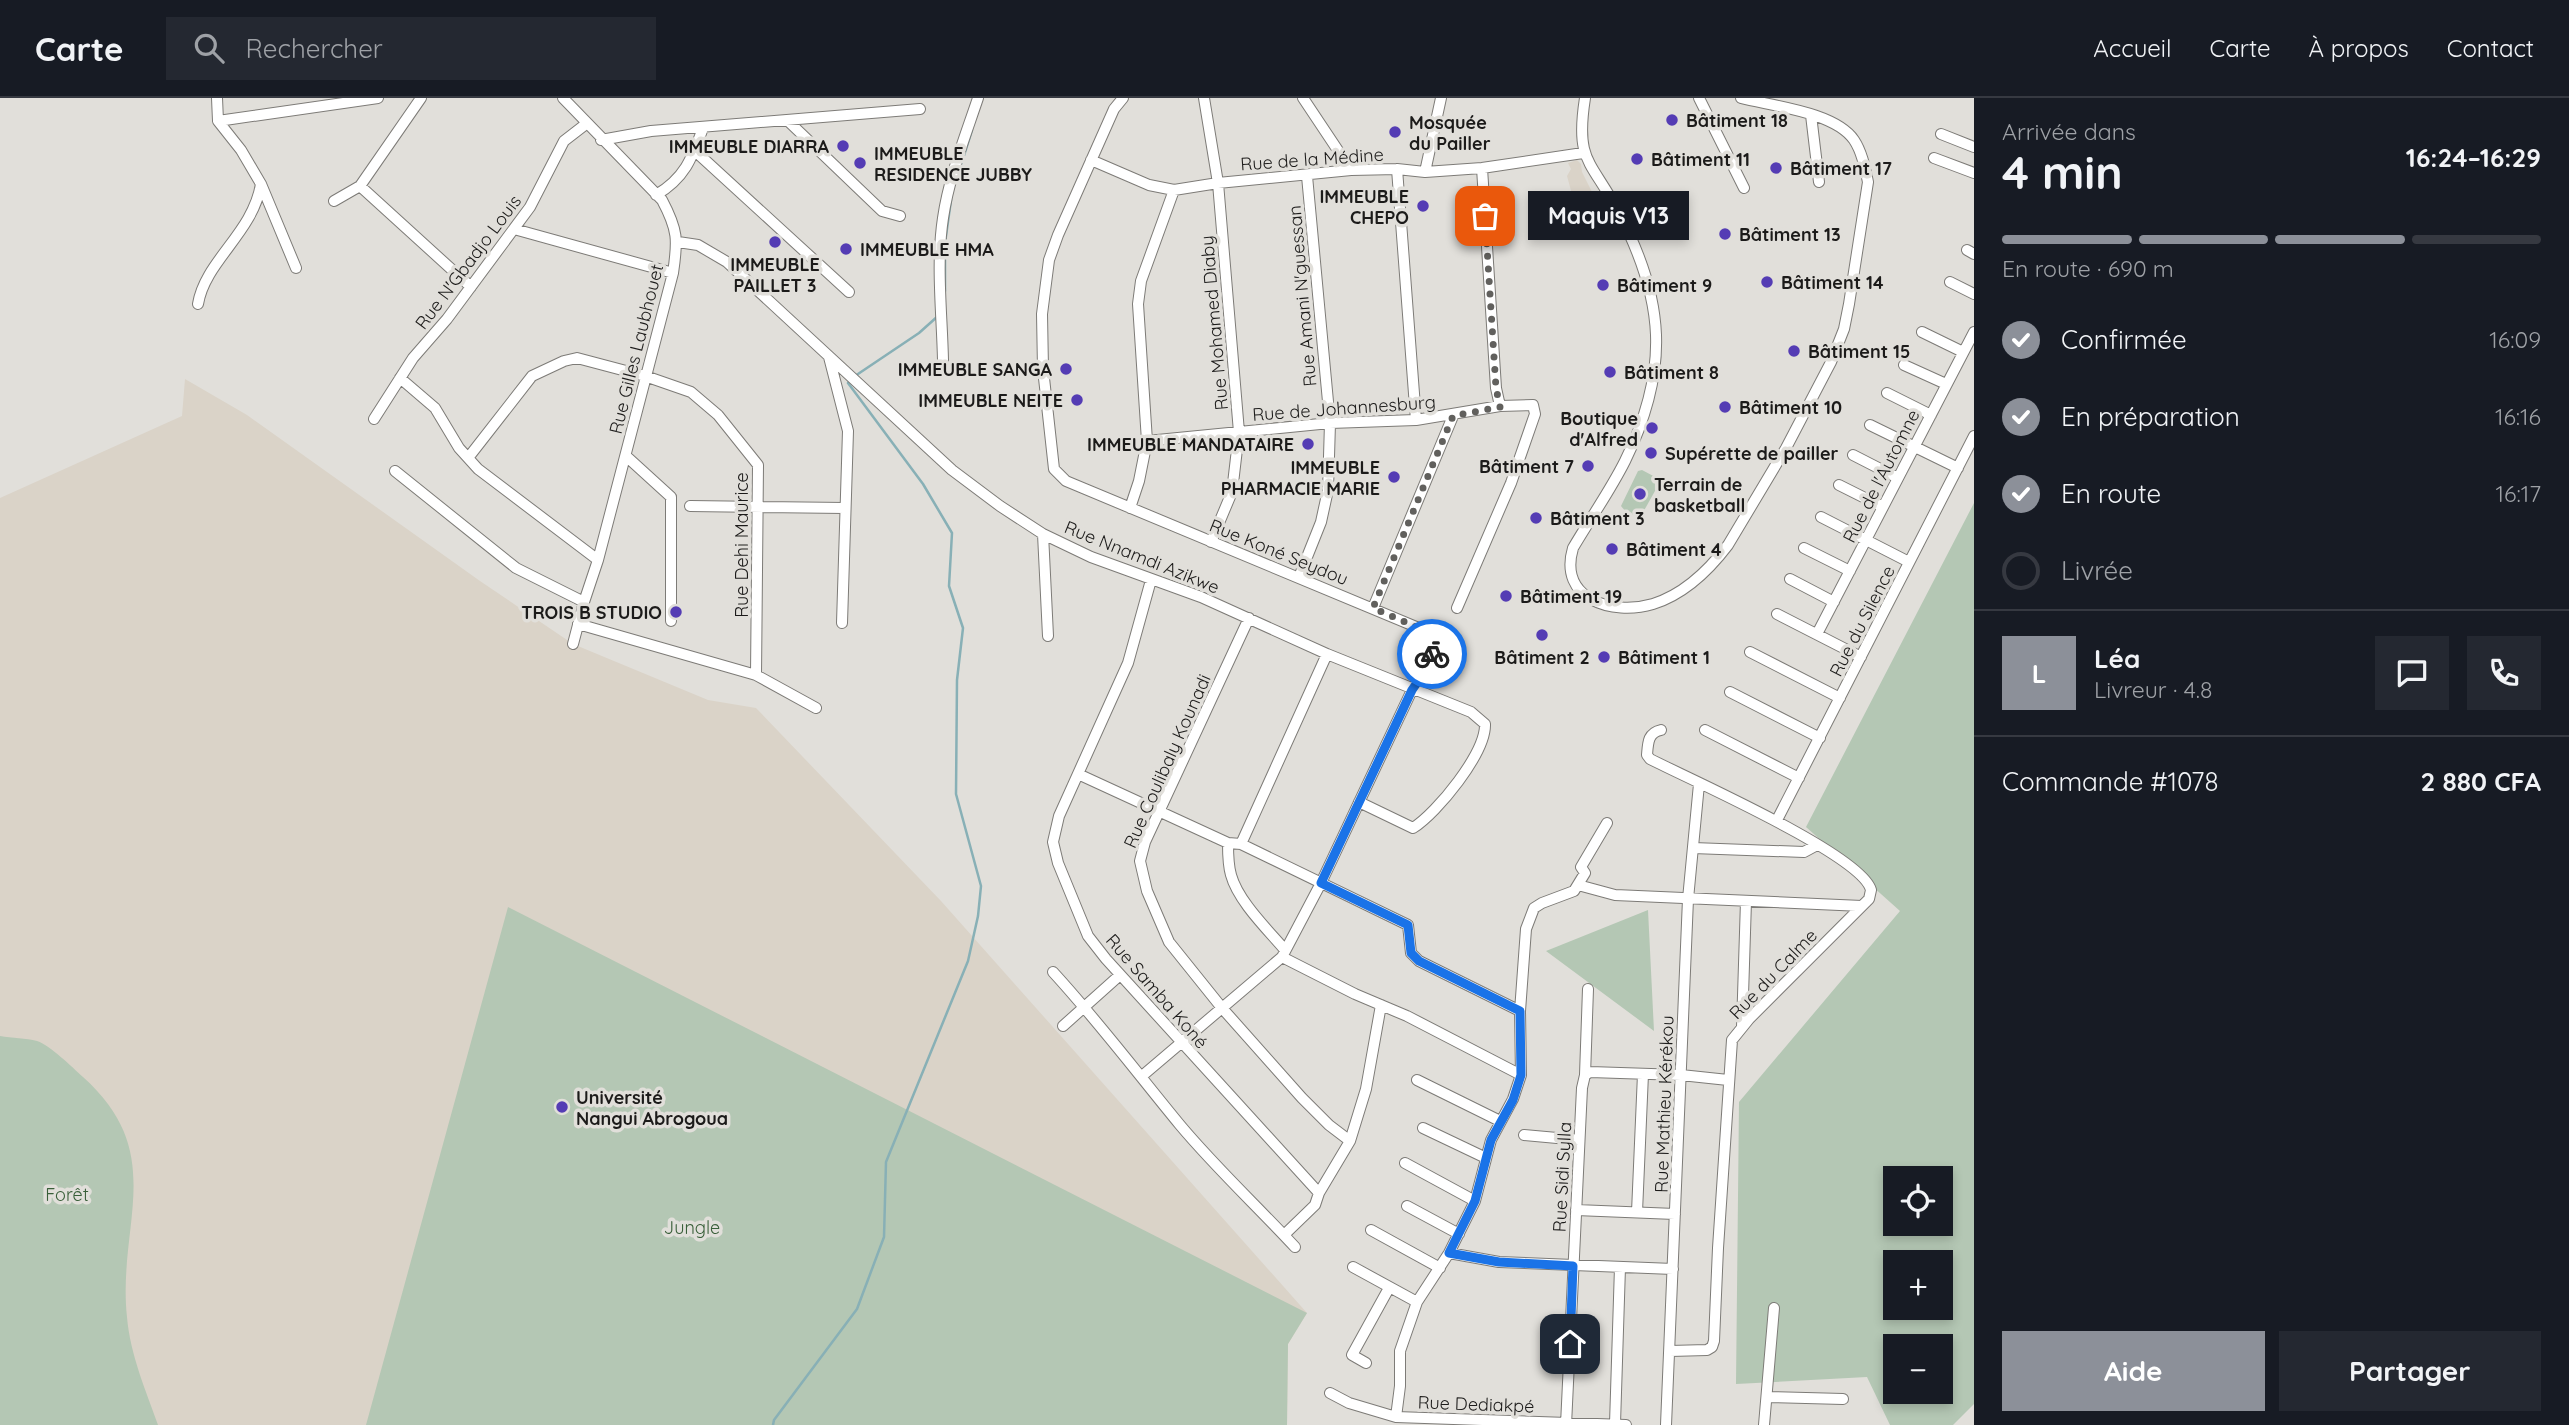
<!DOCTYPE html>
<html lang="fr">
<meta charset="utf-8">
<style>
:root{--surface:#171b24;--page:#242831;--text:#f1f3f6;--muted:#9ea1a6;--line:#363941;--accent:#8c9099}
body{margin:0;font-family:Quicksand,sans-serif;background:var(--page);color:var(--text);height:100vh;display:flex;flex-direction:column;font-size:26px;white-space:nowrap}
*{box-sizing:border-box;margin:0}
p{font-size:23px;color:var(--muted)}
.icon{flex:none;width:38px;height:38px;fill:none;stroke:currentColor;stroke-width:2;stroke-linecap:round;stroke-linejoin:round}
.map{position:relative;flex:1;overflow:hidden}
.details{display:flex;flex-direction:column;background:var(--surface);width:595px}
.details>*{flex:none}
.fabs{position:absolute;left:1883px;top:1068px;display:grid;gap:14px}
.fabs a{display:grid;place-items:center;width:70px;height:70px;border-radius:0px;background:var(--surface);box-shadow:0 4px 10px #0003;font-size:35px}
.pin{position:absolute;display:grid;place-items:center;width:60px;height:60px;color:#fff;margin:-30px;border-radius:14px;box-shadow:0 4px 10px #0006}
.courier{position:absolute;display:grid;place-items:center;width:70px;height:70px;margin:-35px;border:5px solid #1a73e8;border-radius:50%;background:#fff;color:#222;box-shadow:0 2px 9px #0007}
.bubble{position:absolute;height:49px;border-radius:0px;background:var(--surface);box-shadow:0 4px 10px #0003;font-size:23px;font-weight:700;line-height:49px;text-align:center}
.summary em{font-style:normal;font-weight:700}
.summary div{display:flex;flex-direction:column-reverse}
.summary{display:flex;align-items:center;justify-content:space-between;height:119px;padding:0 28px}
h1{font-size:46px;font-weight:700;line-height:52px}
.bar{display:grid;grid-template-columns:repeat(4,1fr);gap:10px 7px;align-content:center;height:84px;padding:0 28px}
.bar i{height:9px;border-radius:5px;background:var(--line)}
.bar .current{background:var(--accent)}
.bar p{grid-column:span 4}
.line{display:flex;align-items:center;gap:18px;padding:0 28px;border-top:2px solid var(--line)}
.line div{flex:1}
.round{display:grid;place-items:center;flex:none;width:74px;height:74px;border-radius:0px;background:var(--page)}
ol{padding:0 28px;list-style:none}
li{display:flex;align-items:center;gap:21px;height:77px}
li p{margin-inline-start:auto}
li .icon{padding:7px;border-radius:50%;background:var(--accent);color:#fff;stroke-width:4}
li:last-child{color:var(--muted)}
li i{width:38px;height:38px;border:4px solid var(--line);border-radius:50%}
.primary-button{display:flex;gap:14px;margin-top:auto;padding:14px 28px}
.primary-button a{flex:1;height:80px;border-radius:0px;background:var(--accent);color:#fff;font-size:28px;font-weight:700;line-height:80px;text-align:center}
.primary-button a+a{background:var(--page);color:var(--text)}
header{display:flex;align-items:center;gap:42px;box-sizing:border-box;height:98px;padding:0 35px;background:var(--surface);border-bottom:2px solid var(--line)}
header strong{font-size:33px}
nav{display:flex;gap:38px;margin-inline-start:auto;font-size:24px}
.search{width:490px;height:63px;background:var(--page);display:flex;align-items:center;gap:18px;box-sizing:border-box;padding:0 24px;border-radius:0px;color:var(--muted);font-size:26px}
main{display:flex;flex:1;min-height:0}
.map>svg:first-child{display:block}
.built{fill:#dad3c8}
.green{fill:#b4c7b4;fill-rule:evenodd}
.lines{fill:none;stroke-linecap:round;stroke-linejoin:round}
.stream{stroke:#88b0b6;stroke-width:2.5}
.street-casing{stroke:#7d7b77;stroke-width:12}
.street{stroke:#fff;stroke-width:10}
.done{stroke:#61605d;stroke-width:7;stroke-dasharray:0 12.6}
.route{stroke:#1a73e8;stroke-width:9}
.poi-dot{fill:#543cb4;stroke:#e1dfda;stroke-width:2.5}
.labels{text-anchor:middle;dominant-baseline:central;stroke-width:7;stroke-linejoin:round;paint-order:stroke}
.poi-label{font-size:18px;font-weight:bold;fill:#1c1b1a;stroke:#e1dfda;text-anchor:start}
.street-label{font-size:18px;fill:#1c1b1a;stroke:#e1dfda}
.park-label{font-size:18px;fill:#395f39;stroke:#e1dfda}
</style>
<header>
<strong>Carte</strong>
<div class="search"><svg class="icon" aria-label="search" viewBox="0 0 24 24"><circle cx="10" cy="10" r="6"/><path d="M15 15l6 6"/></svg>Rechercher</div>
<nav><a>Accueil</a><a>Carte</a><a>À propos</a><a>Contact</a></nav>
</header>
<main>
<div class="map">
<svg width="1974" height="1327" viewBox="0 0 1974 1327">
<rect width="100%" height="100%" fill="#e1dfda"/>
<path class="built" d="M1577,62l4,4 1,8 12,24 -21,2 -6,-22 4,-7 -3,-6z
M185,281l62,36 233,166 93,63 135,56 48,8 185,193 366,412 -19,31 -1,81h-1287v-927l182,-82z"/>
<path class="green" d="M1642,372l17,9 1,3 -19,34c-7,1 -16,-4 -20,-10l17,-35z
M1974,405v901l-21,21h-63l-23,-48 -131,7 3,-282 161,-191 -94,-84zM1895,1080h46v45h-46zM1895,1164h46v45h-46zM1895,1248h46v45h-46z
M508,809l799,406 -19,31 -1,81h-921z
M1648,812l6,121 -108,-80z
M0,938c12,2 26,2 37,5 14,5 35,26 46,36 86,77 34,147 44,240 3,37 19,74 31,108h-158z"/>
<g class="lines">
<path class="stream" d="M955,86l17,-54
M945,193v-48l6,-43
M855,278l64,-43 19,-17
M773,1327l1,-5 83,-111 27,-72 2,-75 82,-201 10,-45 3,-30 -25,-92 1,-114 6,-52 -14,-42 3,-53 -29,-49 -75,-101 3,-3"/>
<defs>
<path id="street" d="M217,0l1,23 23,29 20,34 35,84
M563,0l99,102c16,30 16,40 11,73l-75,287 -14,42 -11,42
M1123,0l-9,11 -56,126 -9,25 -7,54 1,55 11,100 12,12 360,150 8,8c1,19 -11,36 -22,51l-91,193 -39,74 -140,119
M1204,0l14,85 21,249 -7,60 -21,50
M1303,0l48,72
M1585,0c-10,64 6,62 33,113 47,89 52,158 7,250 -15,30 -35,58 -52,87 -15,51 39,68 80,56 32,-10 56,-34 75,-59l58,-97 45,-86 13,-33 5,-25 19,-122c-3,-14 -6,-30 -14,-42 -19,-28 -82,-34 -113,-42
M1699,0l45,90
M1811,17l8,67
M787,22l95,91 18,5
M218,23l160,-23
M1941,36l33,13
M601,42l50,-9 269,-22
M695,53l154,141
M1934,60l40,15
M1091,62l58,25 25,5 44,-7 133,-13 46,-1 28,3 57,-4 101,-15
M1482,70l14,220 4,18
M1397,71l19,251
M1425,74l16,-74
M360,88l111,101
M656,97c29,-17 36,-37 47,-67
M334,103l26,-15 61,-88
M514,131l159,44
M678,144l20,3 29,17 225,208 48,36 43,28 48,23 110,40 126,57 144,58 14,12c1,29 -48,89 -72,104l-54,-26
M1967,152l7,4
M1950,184l24,12
M198,206c7,-43 55,-71 63,-120
M1922,234l41,20
M829,259l19,74 -6,192
M943,262c-1,-46 -7,-96 0,-142 6,-41 22,-81 35,-120
M1904,267l42,19
M400,280l35,30 24,40 19,21 120,91
M1887,295l44,22
M374,321l39,-61 34,-39 83,-112 34,-66 22,-17
M1870,327l88,43
M1147,343l183,-18 86,-3 84,-14 33,-1 2,9 -24,69 -54,125
M1853,357l45,23
M626,358l45,41v124
M468,360l64,-82 32,-15 13,-3 68,18 46,16 27,23 40,50 -2,210 60,33
M395,373l121,97 68,34
M1839,387l44,22
M690,408l155,2
M1130,410l9,-27 8,-40 -9,-137 3,-23 33,-91
M1821,419l88,45
M1043,436l5,102
M1804,450l46,23
M1299,479l22,-55 7,-32 2,-67 -23,-247
M1790,481l44,23
M1151,482l-23,83 -69,153 -6,26 5,21 30,73 18,23 213,234
M1373,510l80,-192
M1777,516l84,43
M1249,520l-104,224 -5,19 7,30 22,51 53,66 80,90 27,27 21,16
M578,526l178,51
M1817,536l157,-302
M1750,554l90,46
M1730,594l90,46
M1661,632c-13,3 -13,12 -14,25l3,4c39,20 212,96 221,131l-2,9 -120,120 -17,21 -14,208 -4,93 -2,6 -5,3 -37,1
M1705,632l94,48
M1078,676l150,69 13,1 167,81 3,28 8,8 101,50
M1777,722l197,-384
M1228,745c0,10 0,22 3,32 7,26 37,55 54,75
M1241,746l86,-190
M1693,750l111,4 13,-7
M1578,787l37,10 247,11
M1282,859l73,37 52,22 114,59
M1053,874c45,49 85,102 127,153 36,43 77,81 115,122
M1063,928l57,-51
M1742,929l4,-126
M1585,977l3,-86
M1417,982l83,41
M1423,1030l63,30
M1524,1037l55,5
M1405,1065l70,38
M1407,1108l52,28
M1576,1112l99,4
M1637,1114l6,-138
M1371,1132l69,38
M1284,1137l31,-30 4,-12 31,-52 16,-52 15,-84
M1449,1155l50,9 174,7
M1353,1169l64,35
M1366,1265l-14,-8 37,-67
M1330,1295l19,10 47,14 230,8
M1767,1299l76,2
M1396,1319l4,-31v-35l17,-49 32,-49 26,-52 16,-61 22,-41 8,-24 -1,-64 6,-82 8,-21 8,-5 32,-12 11,-18 -4,-6 26,-44
M1615,1326l5,-157
M1566,1327l16,-337 3,-13 5,-3 91,3 47,5
M1666,1327l22,-526 11,-115
M1764,1327l10,-117"/>
</defs>
<use href="#street" class="street-casing"/>
<use href="#street" class="street"/>
</g>
<g class="lines">
<path class="done" d="M1432,556l2,-15 -8,-8 -53,-23 80,-192 47,-9 -4,-19 -11,-172"/>
<path class="route" d="M1432,556l-9,20 -11,16 -91,193 87,42 3,28 8,8 101,50 1,64 -8,25 -22,40 -16,61 -26,52 50,9 74,4 -3,78"/>
</g>
<g class="poi-dot">
<circle cx="1672" cy="22" r="7"/>
<circle cx="1395" cy="34" r="7"/>
<circle cx="843" cy="48" r="7"/>
<circle cx="1637" cy="61" r="7"/>
<circle cx="860" cy="65" r="7"/>
<circle cx="1776" cy="70" r="7"/>
<circle cx="1423" cy="108" r="7"/>
<circle cx="1725" cy="136" r="7"/>
<circle cx="775" cy="144" r="7"/>
<circle cx="846" cy="151" r="7"/>
<circle cx="1767" cy="184" r="7"/>
<circle cx="1603" cy="187" r="7"/>
<circle cx="1794" cy="253" r="7"/>
<circle cx="1066" cy="271" r="7"/>
<circle cx="1610" cy="274" r="7"/>
<circle cx="1077" cy="302" r="7"/>
<circle cx="1725" cy="309" r="7"/>
<circle cx="1652" cy="330" r="7"/>
<circle cx="1308" cy="346" r="7"/>
<circle cx="1651" cy="355" r="7"/>
<circle cx="1588" cy="368" r="7"/>
<circle cx="1394" cy="379" r="7"/>
<circle cx="1640" cy="396" r="7"/>
<circle cx="1536" cy="420" r="7"/>
<circle cx="1612" cy="451" r="7"/>
<circle cx="1506" cy="498" r="7"/>
<circle cx="676" cy="514" r="7"/>
<circle cx="1542" cy="537" r="7"/>
<circle cx="1604" cy="559" r="7"/>
<circle cx="562" cy="1009" r="7"/>
</g>
<g class="labels">
<g class="poi-label">
<text x="1686" y="22">Bâtiment 18</text>
<text x="1409" y="24">Mosquée<tspan x="1409" dy="21">du Pailler</tspan></text>
<text x="829" y="48" text-anchor="end">IMMEUBLE DIARRA</text>
<text x="874" y="55">IMMEUBLE<tspan x="874" dy="21">RESIDENCE JUBBY</tspan></text>
<text x="1651" y="61">Bâtiment 11</text>
<text x="1790" y="70">Bâtiment 17</text>
<text x="1409" y="98" text-anchor="end">IMMEUBLE<tspan x="1409" dy="21">CHEPO</tspan></text>
<text x="1739" y="136">Bâtiment 13</text>
<text x="860" y="151">IMMEUBLE HMA</text>
<text x="775" y="166" text-anchor="middle">IMMEUBLE<tspan x="775" dy="21">PAILLET 3</tspan></text>
<text x="1781" y="184">Bâtiment 14</text>
<text x="1617" y="187">Bâtiment 9</text>
<text x="1808" y="253">Bâtiment 15</text>
<text x="1052" y="271" text-anchor="end">IMMEUBLE SANGA</text>
<text x="1624" y="274">Bâtiment 8</text>
<text x="1063" y="302" text-anchor="end">IMMEUBLE NEITE</text>
<text x="1739" y="309">Bâtiment 10</text>
<text x="1638" y="320" text-anchor="end">Boutique<tspan x="1638" dy="21">d'Alfred</tspan></text>
<text x="1294" y="346" text-anchor="end">IMMEUBLE MANDATAIRE</text>
<text x="1665" y="355">Supérette de pailler</text>
<text x="1574" y="368" text-anchor="end">Bâtiment 7</text>
<text x="1380" y="369" text-anchor="end">IMMEUBLE<tspan x="1380" dy="21">PHARMACIE MARIE</tspan></text>
<text x="1654" y="386">Terrain de<tspan x="1654" dy="21">basketball</tspan></text>
<text x="1550" y="420">Bâtiment 3</text>
<text x="1626" y="451">Bâtiment 4</text>
<text x="1520" y="498">Bâtiment 19</text>
<text x="662" y="514" text-anchor="end">TROIS B STUDIO</text>
<text x="1542" y="559" text-anchor="middle">Bâtiment 2</text>
<text x="1618" y="559">Bâtiment 1</text>
<text x="576" y="999">Université<tspan x="576" dy="21">Nangui Abrogoua</tspan></text>
</g>
<g class="street-label">
<text transform="translate(1312 61) rotate(-4)">Rue de la Médine</text>
<text transform="translate(468 164) rotate(-53)">Rue N'Gbadjo Louis</text>
<text transform="translate(1302 198) rotate(-95)">Rue Amani N'guessan</text>
<text transform="translate(1214 225) rotate(-95)">Rue Mohamed Diaby</text>
<text transform="translate(636 251) rotate(-76)">Rue Gilles Laubhouet</text>
<text transform="translate(1344 310) rotate(-4)">Rue de Johannesburg</text>
<text transform="translate(1881 378) rotate(-63)">Rue de l'Automne</text>
<text transform="translate(741 447) rotate(-90)">Rue Dehi Maurice</text>
<text transform="translate(1279 454) rotate(22)">Rue Koné Seydou</text>
<text transform="translate(1142 459) rotate(22)">Rue Nnamdi Azikwe</text>
<text transform="translate(1862 523) rotate(-63)">Rue du Silence</text>
<text transform="translate(1167 663) rotate(-66)">Rue Coulibaly Kounadi</text>
<text transform="translate(1773 876) rotate(-46)">Rue du Calme</text>
<text transform="translate(1157 893) rotate(49)">Rue Samba Koné</text>
<text transform="translate(1664 1006) rotate(-88)">Rue Mathieu Kérékou</text>
<text transform="translate(1562 1079) rotate(-87)">Rue Sidi Sylla</text>
<text transform="translate(1476 1306) rotate(2)">Rue Dediakpé</text>
</g>
<g class="park-label">
<text x="67" y="1096">Forêt</text>
<text x="692" y="1129">Jungle</text>
</g>
</g>
</svg>
<div class="fabs">
<a><svg class="icon" aria-label="locate" viewBox="0 0 24 24"><circle cx="12" cy="12" r="6"/><path d="M12 2v4M12 18v4M2 12h4M18 12h4"/></svg></a>
<a>+</a>
<a>−</a>
</div>
<div class="pin" style="left:1485px;top:118px;background:#ea580c"><svg class="icon" aria-label="bag" viewBox="0 0 24 24"><path d="M5 8h14l-1 12H6zM9 8a3 3 0 0 1 6 0"/></svg></div>
<div class="pin" style="left:1570px;top:1246px;background:#1f2937"><svg class="icon" aria-label="home" viewBox="0 0 24 24"><path d="M3 11l9-7 9 7M6 9v11h12V9"/></svg></div>
<div class="courier" style="left:1432px;top:556px"><svg class="icon" aria-label="bike" viewBox="0 0 24 24"><circle cx="6" cy="16" r="4"/><circle cx="18" cy="16" r="4"/><path d="M6 16l4-8h5l3 8M10 8l3 8H6M13 5h3"/></svg></div>
<div class="bubble" style="left:1528px;top:93px;width:161px">Maquis V13</div>
</div>
<section class="details">
<div class="summary"><div><h1>4 min</h1><p>Arrivée dans</p></div><em>16:24–16:29</em></div>
<div class="bar"><i class="current"></i><i class="current"></i><i class="current"></i><i></i><p>En route · 690 m</p></div>
<ol>
<li><svg class="icon" aria-label="check" viewBox="0 0 24 24"><path d="M5 12l5 5 9-10"/></svg>Confirmée<p>16:09</p></li>
<li><svg class="icon" aria-label="check" viewBox="0 0 24 24"><path d="M5 12l5 5 9-10"/></svg>En préparation<p>16:16</p></li>
<li><svg class="icon" aria-label="check" viewBox="0 0 24 24"><path d="M5 12l5 5 9-10"/></svg>En route<p>16:17</p></li>
<li><i></i>Livrée</li>
</ol>
<div class="line" style="height:126px"><b class="round" style="background:var(--accent);color:#fff">L</b><div><b>Léa</b><p>Livreur · 4.8</p></div><a class="round"><svg class="icon" aria-label="chat" viewBox="0 0 24 24"><path d="M4 5h16v11H9l-5 4z"/></svg></a><a class="round"><svg class="icon" aria-label="phone" viewBox="0 0 24 24"><path d="M5 4h4l2 5-3 2q2 4 5 5l2-3 5 2v4C11 20 4 13 5 4z"/></svg></a></div>
<div class="line" style="height:91px"><div>Commande #1078</div><b>2 880 CFA</b></div>
<div class="primary-button"><a>Aide</a><a>Partager</a></div>
</section>
</main>
